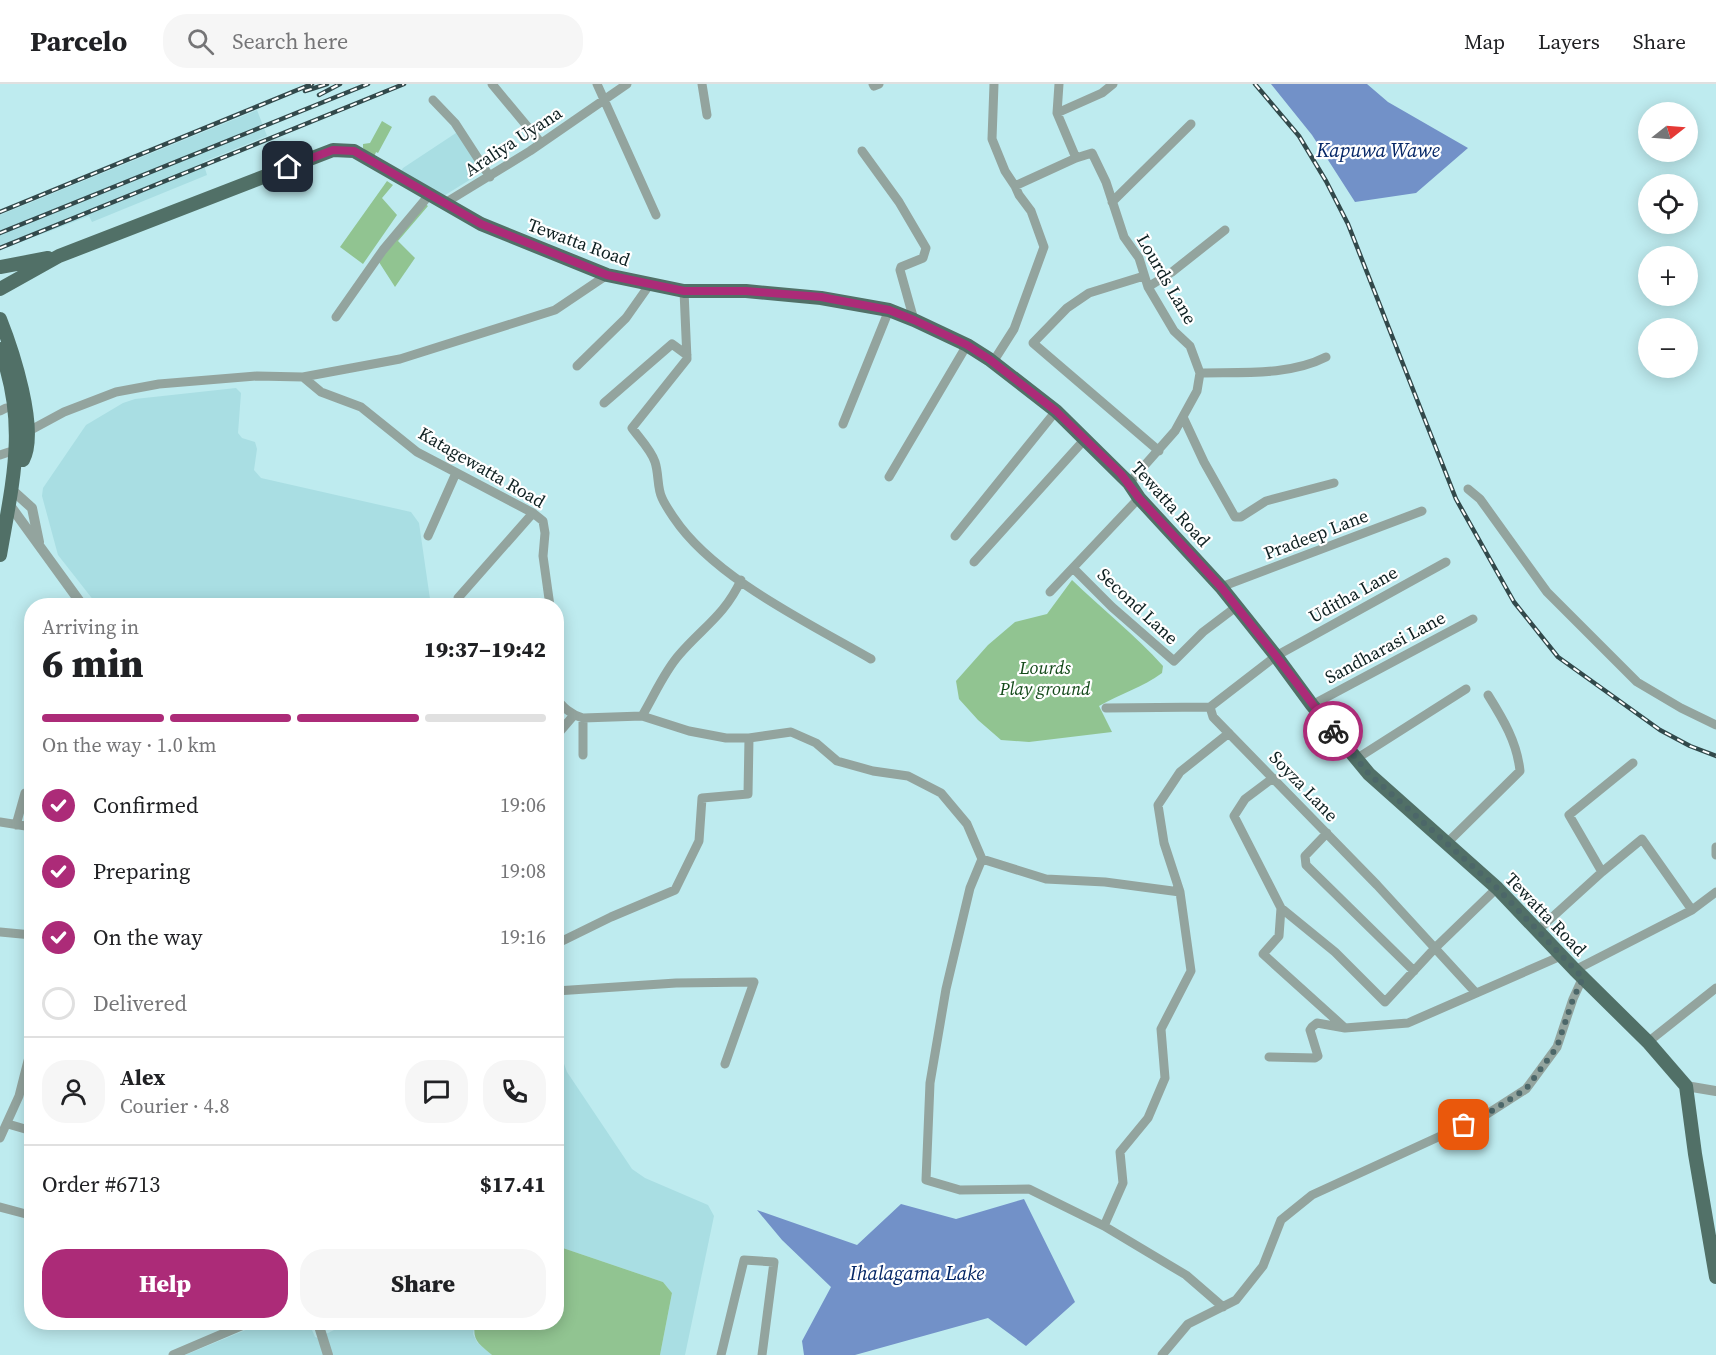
<!DOCTYPE html>
<meta charset="utf-8">
<style>
:root{--surface:#fff;--page:#f6f6f6;--text:#202124;--muted:#757577;--line:#e0e0e0;--accent:#ac2b78}
body{margin:0;font-family:"Source Serif 4",serif;background:var(--page);color:var(--text);height:100vh;display:flex;flex-direction:column;font-size:22px;white-space:nowrap}
*{box-sizing:border-box;margin:0}
p{font-size:20px;color:var(--muted)}
.icon{flex:none;width:33px;height:33px;fill:none;stroke:currentColor;stroke-width:2;stroke-linecap:round;stroke-linejoin:round}
.map{position:relative;flex:1;overflow:hidden}
.panel{position:absolute;left:24px;top:514px;width:540px;height:732px;display:flex;flex-direction:column;background:var(--surface);border-radius:24px;box-shadow:0 3px 15px #0003}
.panel>*{flex:none}
.needle{width:39px;rotate:73deg}
.controls{position:absolute;left:1638px;top:18px;display:grid;gap:12px}
.controls a{display:grid;place-items:center;width:60px;height:60px;border-radius:50%;background:var(--surface);box-shadow:0 3px 15px #0003;font-size:30px}
.pin{position:absolute;display:grid;place-items:center;width:51px;height:51px;color:#fff;margin:-26px;border-radius:12px;box-shadow:0 3px 9px #0006}
.courier{position:absolute;display:grid;place-items:center;width:60px;height:60px;margin:-30px;border:4px solid #ac2b78;border-radius:50%;background:#fff;color:#222;box-shadow:0 2px 8px #0007}
.head em{font-style:normal;font-weight:800}
.head div{display:flex;flex-direction:column-reverse}
.head{display:flex;align-items:center;justify-content:space-between;height:102px;padding:0 18px}
h1{font-size:39px;font-weight:800;line-height:45px}
.bar{display:grid;grid-template-columns:repeat(4,1fr);gap:9px 6px;align-content:center;height:72px;padding:0 18px}
.bar i{height:8px;border-radius:4px;background:var(--line)}
.bar .on{background:var(--accent)}
.bar p{grid-column:span 4}
.line{display:flex;align-items:center;gap:15px;padding:0 18px;border-top:2px solid var(--line)}
.line div{flex:1}
.round{display:grid;place-items:center;flex:none;width:63px;height:63px;border-radius:24px;background:var(--page)}
ol{padding:0 18px;list-style:none}
li{display:flex;align-items:center;gap:18px;height:66px}
li p{margin-inline-start:auto}
li .icon{padding:6px;border-radius:50%;background:var(--accent);color:#fff;stroke-width:4}
li:last-child{color:var(--muted)}
li i{width:33px;height:33px;border:3px solid var(--line);border-radius:50%}
.button{display:flex;gap:12px;margin-top:auto;padding:12px 18px}
.button a{flex:1;height:69px;border-radius:24px;background:var(--accent);color:#fff;font-size:24px;font-weight:800;line-height:69px;text-align:center}
.button a+a{background:var(--page);color:var(--text)}
header{display:flex;align-items:center;gap:36px;box-sizing:border-box;height:84px;padding:0 30px;background:var(--surface);border-bottom:2px solid var(--line)}
header strong{font-size:28px}
nav{display:flex;gap:33px;margin-inline-start:auto;font-size:21px}
.search{width:420px;height:54px;background:var(--page);display:flex;align-items:center;gap:15px;box-sizing:border-box;padding:0 21px;border-radius:24px;color:var(--muted);font-size:22px}
.map>svg:first-child{display:block}
.built{fill:#a9dee3}
.green{fill:#91c491}
.water{fill:#7291c8}
.lines{fill:none;stroke-linecap:round;stroke-linejoin:round}
.minor{stroke:#93a49e;stroke-width:9}
.tertiary{stroke:#93a49e;stroke-width:10}
.primary{stroke:#517067;stroke-width:14}
.rail-casing{stroke:#32494b;stroke-width:4.5}
.rail{stroke:#fff;stroke-width:2;stroke-dasharray:7;stroke-linecap:butt}
.done{stroke:#4c6769;stroke-width:6;stroke-dasharray:0 10.8}
.route{stroke:#ac2b78;stroke-width:8}
.labels{text-anchor:middle;dominant-baseline:central;stroke-width:4.5;stroke-linejoin:round;paint-order:stroke}
.street-label{font-size:18px;fill:#0e2021;stroke:#fff}
.park-label{font-size:18px;font-style:italic;fill:#134919;stroke:#fff}
.water-label{font-size:20px;font-style:italic;fill:#042666;stroke:#fff}
</style>
<header>
<strong>Parcelo</strong>
<div class="search"><svg class="icon" aria-label="search" viewBox="0 0 24 24"><circle cx="10" cy="10" r="6"/><path d="M15 15l6 6"/></svg>Search here</div>
<nav><a>Map</a><a>Layers</a><a>Share</a></nav>
</header>
<div class="map">
<svg width="1716" height="1271" viewBox="0 0 1716 1271">
<rect width="100%" height="100%" fill="#beebef"/>
<path class="built" d="M257,26l10,26 -64,26 4,13 -115,47 -3,-6 -89,34v-35z
M459,47l25,40 -42,26 -42,-24 3,-5z
M236,304l5,5 -3,40 4,5 13,4 2,7 -3,21 7,8 150,34 8,11 12,83h-333l-40,-51 -16,-59 1,-8 43,-63 37,-22 12,-4z
M556,914l5,3 1,7 1,53 4,11 65,97 13,9 63,27 6,11 -29,139h-25l12,-62 -9,-11 -106,-36z
M263,1239h46l6,14 3,1 30,-15h127l-2,11 4,8 15,13h-307z"/>
<path class="green" d="M382,37l10,6 -14,26 -2,-1 -2,5 -11,-9v-4l7,-1z
M387,97l6,4 -11,13 15,17 -34,49 -23,-17z
M424,119l4,3 -30,35 17,17 -20,29 -18,-28z
M1072,496c30,29 63,55 91,86l-1,7c-19,14 -42,21 -63,33l13,26 -83,10 -28,-2 -23,-20 -19,-21 -3,-18 32,-36 27,-23 32,-8z
M557,1162l106,36 9,11 -12,62h-168c-13,-11 -20,-14 -17,-32h81z"/>
<path class="water" d="M1271,0h96l21,18 80,46 -52,45 -61,9 -43,-67z
M1024,1115l51,103 -49,44 -38,-28 -133,37h-51l-2,-14 29,-54 -49,-47 -25,-30 100,35 44,-41 55,15z"/>
<g class="lines">
<path class="minor" d="M492,0l49,59
M597,0l59,131
M702,0l5,31
M873,0l1,2 5,-2
M433,16l22,23 35,54
M1057,29l2,-29
M862,67l37,51 27,46 -3,10 -22,9 -1,3 14,50
M1076,74l-19,-45 45,-20 11,-9
M1015,102l61,-28 16,-5 14,29 18,55 15,21 9,29 26,44 16,15 10,27 -3,18 -22,40 -46,52
M1112,118l79,-78
M445,119l85,-52 97,-67
M1144,192l-55,17 -22,15 -34,35 126,108
M1148,203l24,-15 53,-42
M684,207l3,68 -55,69c8,11 19,22 23,34 4,12 2,26 7,36 3,7 8,14 12,20 40,60 135,105 197,141
M336,233l47,-67 47,-56
M993,278l21,-33 30,-82 -13,-36 -12,-16 -4,-9 -10,-15 -13,-32 2,-55
M577,282l49,-48 24,-34
M1200,289c41,-1 89,3 126,-16
M303,293l18,15 40,15 56,45 116,61 10,8 2,12 -2,23 7,50
M604,319l68,-59 15,11
M0,327l6,-3
M1183,333l21,45 31,55h6l25,-16 68,-18
M843,340l46,-114
M27,348l37,-20 52,-20 43,-8 98,-8 46,1 97,-18 155,-49 52,-35
M0,371l9,-3
M889,393l78,-132
M1468,405l12,10 67,93 90,90 44,26 35,17
M428,452l28,-63
M955,452l101,-125
M974,478l111,-123
M1446,478l-170,94 -66,51 3,10 164,168 99,108
M1073,484l39,39 62,54 29,-29 33,-25
M1221,503l201,-76
M1050,508l89,-94
M458,514l75,-85
M556,612c5,11 16,19 27,22l59,-2 47,15 37,7h23l-1,56 -46,4 -3,43 -24,49 -64,27 -55,27
M1312,621l161,-86
M1106,624l104,-1
M642,632c12,-20 22,-44 37,-61 23,-27 46,-40 62,-75
M583,634v37
M556,652l18,-21
M749,654l42,-6 25,11 21,18 36,10 35,5 33,17 26,31 15,35 -12,29 -24,101 -16,94 -4,97 34,10 69,-1 75,37 82,49 37,32
M1356,675l110,-70
M1273,694l-28,21 -11,17 47,92 54,44 50,50 50,-54 62,-60
M0,738l32,5
M16,741l9,-32
M1327,749l-22,23 1,9 108,106
M1447,759l73,-72c-3,-29 -17,-52 -32,-76
M1716,763v8
M982,775l64,20 59,3 75,10 -16,-49 -6,-38 22,-33 49,-39
M1602,788l40,-33 50,71
M1281,824l-2,28 -16,18 82,74 63,-5 153,-67
M1537,847l65,-59 -33,-57 64,-52
M0,848l32,3
M1575,886l117,-60 24,-18
M556,907l120,-8 78,-1 -29,82
M1648,958l68,-54
M1269,973l46,1 3,-2 -8,-26 2,-3 5,-4 28,5
M8,1040l24,7
M0,1054l19,-42 13,-51
M0,1123l26,7 6,5
M1104,1142l19,-43 -3,-31 28,-34 17,-40 -4,-49 30,-58 -11,-79
M173,1271l75,-32
M721,1271l23,-95 30,2 -12,93
M1162,1271l26,-31 48,-24 27,-34 18,-46 31,-25 172,-79 42,-27 31,-42 16,-48 10,-22"/>
<path class="tertiary" d="M12,406l20,18 7,34
M9,420l74,102
M1686,1002l30,5
M318,1239l10,32"/>
<path class="primary" d="M0,183l48,-9
M0,205l59,-33 274,-106 21,1 127,73 126,51 77,16h62l75,7 68,12 25,10 53,25 22,14 67,52 73,72 10,15 82,89 55,69 36,49 57,69 128,114 78,82 73,72 38,44 9,68 21,123
M0,235c12,30 39,111 23,141
M0,265c28,74 13,131 0,206"/>
<defs>
<path id="rail" d="M1255,0l44,52 27,45 22,43 108,275 58,103 44,55 102,73 30,16 26,10
M305,7l22,-7
M319,11l21,-11
M0,128l312,-128
M0,149l368,-149
M0,164l404,-164"/>
</defs>
<use href="#rail" class="rail-casing"/>
<use href="#rail" class="rail"/>
</g>
<g class="lines">
<path class="done" d="M1333,647l36,43 128,114 86,90 -10,21 -16,48 -31,42 -42,27 -20,9"/>
<path class="route" d="M288,83l45,-17 21,1 127,73 126,51 77,16h62l75,6 68,13 25,10 53,25 22,14 67,52 65,63 18,24 82,89 55,69 57,75"/>
</g>
<g class="labels">
<g class="street-label">
<text transform="translate(513 57) rotate(-33)">Araliya Uyana</text>
<text transform="translate(579 158) rotate(20)">Tewatta Road</text>
<text transform="translate(1167 195) rotate(60)">Lourds Lane</text>
<text transform="translate(482 383) rotate(30)">Katagewatta Road</text>
<text transform="translate(1171 420) rotate(48)">Tewatta Road</text>
<text transform="translate(1316 450) rotate(-21)">Pradeep Lane</text>
<text transform="translate(1353 510) rotate(-29)">Uditha Lane</text>
<text transform="translate(1138 522) rotate(43)">Second Lane</text>
<text transform="translate(1385 563) rotate(-28)">Sandharasi Lane</text>
<text transform="translate(1304 702) rotate(46)">Soyza Lane</text>
<text transform="translate(1546 830) rotate(46)">Tewatta Road</text>
</g>
<g class="park-label">
<text x="1045" y="583">Lourds<tspan x="1045" dy="21">Play ground</tspan></text>
</g>
<g class="water-label">
<text x="1378" y="66">Kapuwa Wawe</text>
<text x="917" y="1189">Ihalagama Lake</text>
</g>
</g>
</svg>
<div class="controls">
<a><svg class="needle" viewBox="-14 -14 28 28"><path d="M0-13l5 13h-10z" fill="#e53935"/><path d="M0 13l5-13h-10z" fill="#757577"/></svg></a>
<a><svg class="icon" aria-label="locate" viewBox="0 0 24 24"><circle cx="12" cy="12" r="6"/><path d="M12 2v4M12 18v4M2 12h4M18 12h4"/></svg></a>
<a>+</a>
<a>−</a>
</div>
<div class="pin" style="left:1464px;top:1041px;background:#ea580c"><svg class="icon" aria-label="bag" viewBox="0 0 24 24"><path d="M5 8h14l-1 12H6zM9 8a3 3 0 0 1 6 0"/></svg></div>
<div class="pin" style="left:288px;top:83px;background:#1f2937"><svg class="icon" aria-label="home" viewBox="0 0 24 24"><path d="M3 11l9-7 9 7M6 9v11h12V9"/></svg></div>
<div class="courier" style="left:1333px;top:647px"><svg class="icon" aria-label="bike" viewBox="0 0 24 24"><circle cx="6" cy="16" r="4"/><circle cx="18" cy="16" r="4"/><path d="M6 16l4-8h5l3 8M10 8l3 8H6M13 5h3"/></svg></div>
<section class="panel">
<div class="head"><div><h1>6 min</h1><p>Arriving in</p></div><em>19:37–19:42</em></div>
<div class="bar"><i class="on"></i><i class="on"></i><i class="on"></i><i></i><p>On the way · 1.0 km</p></div>
<ol>
<li><svg class="icon" aria-label="check" viewBox="0 0 24 24"><path d="M5 12l5 5 9-10"/></svg>Confirmed<p>19:06</p></li>
<li><svg class="icon" aria-label="check" viewBox="0 0 24 24"><path d="M5 12l5 5 9-10"/></svg>Preparing<p>19:08</p></li>
<li><svg class="icon" aria-label="check" viewBox="0 0 24 24"><path d="M5 12l5 5 9-10"/></svg>On the way<p>19:16</p></li>
<li><i></i>Delivered</li>
</ol>
<div class="line" style="height:108px"><a class="round"><svg class="icon" aria-label="person" viewBox="0 0 24 24"><circle cx="12" cy="8" r="4"/><path d="M4 21q1-7 8-7t8 7"/></svg></a><div><b>Alex</b><p>Courier · 4.8</p></div><a class="round"><svg class="icon" aria-label="chat" viewBox="0 0 24 24"><path d="M4 5h16v11H9l-5 4z"/></svg></a><a class="round"><svg class="icon" aria-label="phone" viewBox="0 0 24 24"><path d="M5 4h4l2 5-3 2q2 4 5 5l2-3 5 2v4C11 20 4 13 5 4z"/></svg></a></div>
<div class="line" style="height:78px"><div>Order #6713</div><b>$17.41</b></div>
<div class="button"><a>Help</a><a>Share</a></div>
</section>
</div>
